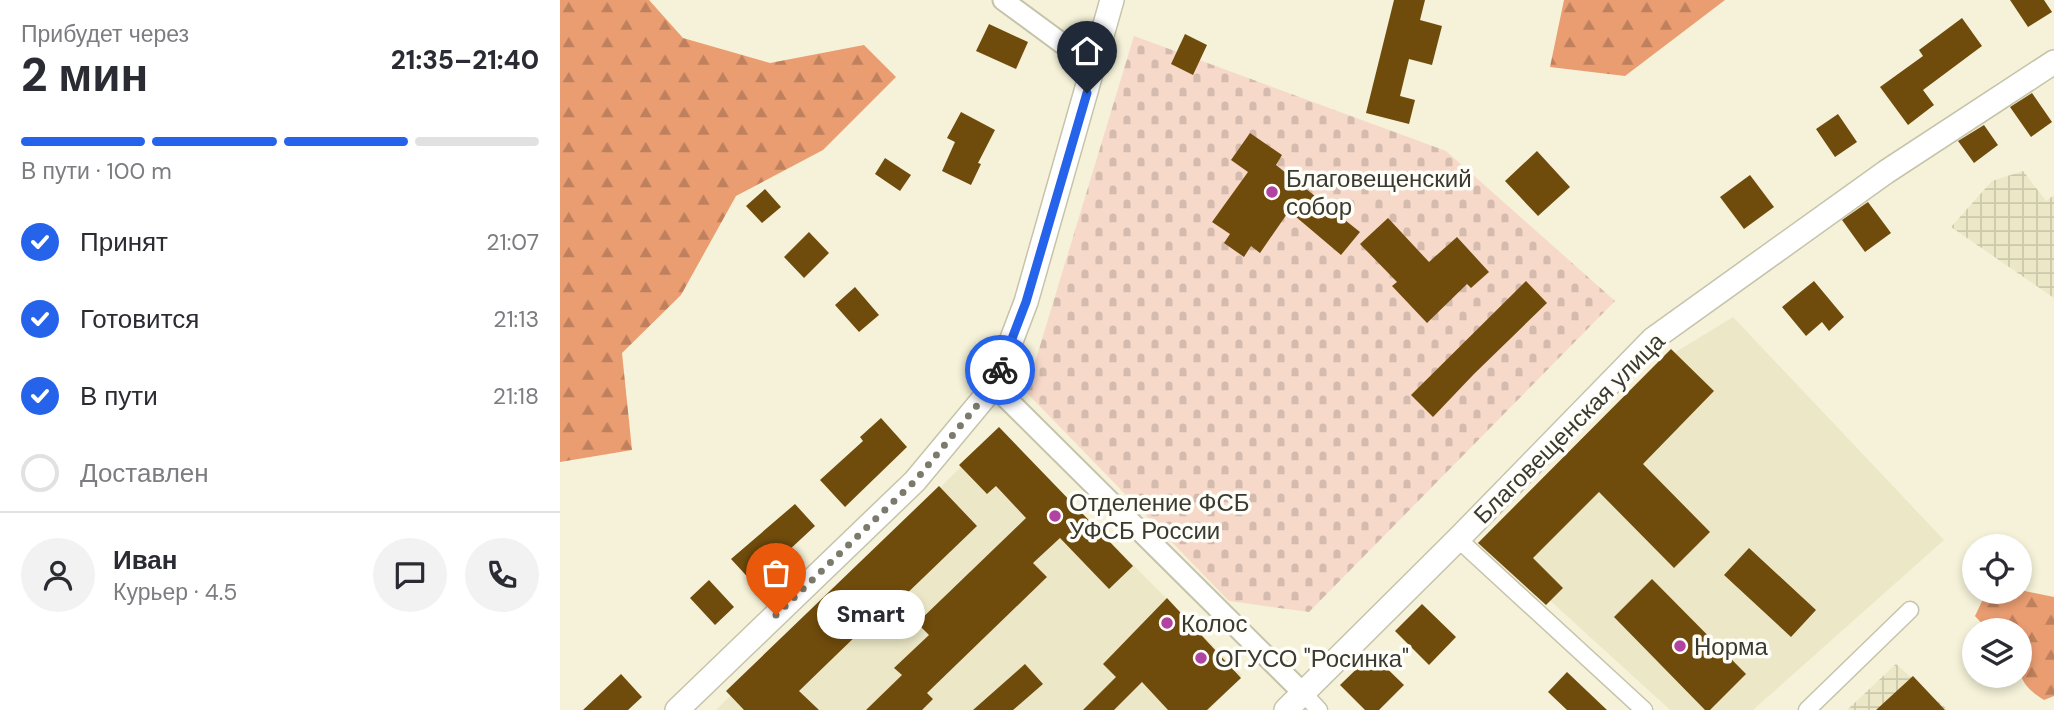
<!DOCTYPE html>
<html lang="ru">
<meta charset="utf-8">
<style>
:root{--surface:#fff;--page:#f2f2f3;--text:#2b2b33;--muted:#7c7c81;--line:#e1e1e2;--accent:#2563eb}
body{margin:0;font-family:"DM Sans",sans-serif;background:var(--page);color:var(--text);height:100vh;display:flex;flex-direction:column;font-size:26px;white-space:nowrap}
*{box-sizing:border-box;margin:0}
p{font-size:23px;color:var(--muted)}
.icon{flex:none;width:38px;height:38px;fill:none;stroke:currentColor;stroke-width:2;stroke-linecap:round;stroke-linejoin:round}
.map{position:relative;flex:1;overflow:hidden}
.side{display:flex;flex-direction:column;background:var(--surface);width:560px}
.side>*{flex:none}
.fabs{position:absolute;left:1402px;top:534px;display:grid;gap:14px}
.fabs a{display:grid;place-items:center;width:70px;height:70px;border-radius:50%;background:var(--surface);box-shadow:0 4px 10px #0003;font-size:35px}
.pin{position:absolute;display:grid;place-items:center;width:60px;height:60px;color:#fff;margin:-72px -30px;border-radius:50% 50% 50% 0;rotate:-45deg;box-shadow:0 0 7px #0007}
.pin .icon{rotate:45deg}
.courier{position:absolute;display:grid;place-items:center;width:70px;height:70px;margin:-35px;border:5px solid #2563eb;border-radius:50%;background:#fff;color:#222;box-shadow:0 2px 9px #0007}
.bubble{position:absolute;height:49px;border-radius:24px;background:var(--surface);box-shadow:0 4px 10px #0003;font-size:23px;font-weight:800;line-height:49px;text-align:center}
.headline em{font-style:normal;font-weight:800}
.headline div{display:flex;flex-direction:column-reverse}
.headline{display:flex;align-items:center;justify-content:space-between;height:119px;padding:0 21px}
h1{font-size:46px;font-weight:800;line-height:52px}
.bar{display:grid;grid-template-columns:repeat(4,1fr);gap:10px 7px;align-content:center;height:84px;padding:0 21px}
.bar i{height:9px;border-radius:5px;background:var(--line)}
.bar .current{background:var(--accent)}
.bar p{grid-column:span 4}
.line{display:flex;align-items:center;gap:18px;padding:0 21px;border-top:2px solid var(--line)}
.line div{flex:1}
.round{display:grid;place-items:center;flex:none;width:74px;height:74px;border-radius:37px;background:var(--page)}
ol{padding:0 21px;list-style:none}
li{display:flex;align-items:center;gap:21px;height:77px}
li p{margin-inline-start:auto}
li .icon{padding:7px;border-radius:50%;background:var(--accent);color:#fff;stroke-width:4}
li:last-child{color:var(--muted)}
li i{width:38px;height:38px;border:4px solid var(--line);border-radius:50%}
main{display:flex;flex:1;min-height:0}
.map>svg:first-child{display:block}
.built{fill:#ece8c7}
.industrial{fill:url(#industrial-grid)}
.forest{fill:url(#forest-firs)}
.cemetery{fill:url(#cemetery-stones)}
.building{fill:#704c0c}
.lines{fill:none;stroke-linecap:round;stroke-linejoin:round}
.minor-casing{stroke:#c6c3ab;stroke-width:19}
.tertiary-casing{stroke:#c6c3ab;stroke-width:23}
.secondary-casing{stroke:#c6c3ab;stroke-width:26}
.minor{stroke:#fff;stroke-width:16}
.tertiary{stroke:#fff;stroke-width:19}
.secondary{stroke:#fff;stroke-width:23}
.done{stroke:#7c7a6b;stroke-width:7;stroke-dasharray:0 12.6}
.route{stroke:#2563eb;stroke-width:9}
.poi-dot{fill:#b144a2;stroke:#fffef9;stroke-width:2.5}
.labels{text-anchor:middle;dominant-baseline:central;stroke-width:7;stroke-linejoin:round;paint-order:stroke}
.poi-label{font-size:24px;fill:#3b3a30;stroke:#fffef9;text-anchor:start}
.street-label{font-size:24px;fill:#3b3a30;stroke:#fffef9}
</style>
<main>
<section class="side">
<div class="headline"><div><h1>2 мин</h1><p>Прибудет через</p></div><em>21:35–21:40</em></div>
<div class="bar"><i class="current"></i><i class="current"></i><i class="current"></i><i></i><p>В пути · 100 m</p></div>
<ol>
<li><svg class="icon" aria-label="check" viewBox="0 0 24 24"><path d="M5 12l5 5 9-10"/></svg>Принят<p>21:07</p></li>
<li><svg class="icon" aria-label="check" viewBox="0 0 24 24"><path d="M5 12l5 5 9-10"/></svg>Готовится<p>21:13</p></li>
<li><svg class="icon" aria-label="check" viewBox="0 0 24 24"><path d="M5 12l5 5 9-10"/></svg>В пути<p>21:18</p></li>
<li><i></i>Доставлен</li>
</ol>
<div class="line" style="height:126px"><a class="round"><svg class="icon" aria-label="person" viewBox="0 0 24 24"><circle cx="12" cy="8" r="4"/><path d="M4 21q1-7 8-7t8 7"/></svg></a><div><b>Иван</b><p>Курьер · 4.5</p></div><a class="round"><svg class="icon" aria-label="chat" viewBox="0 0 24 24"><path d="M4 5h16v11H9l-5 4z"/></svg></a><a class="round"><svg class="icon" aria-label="phone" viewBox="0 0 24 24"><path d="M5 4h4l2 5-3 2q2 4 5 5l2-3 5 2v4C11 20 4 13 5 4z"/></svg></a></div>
</section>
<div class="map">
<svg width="1494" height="710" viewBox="0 0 1494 710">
<defs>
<pattern id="industrial-grid" width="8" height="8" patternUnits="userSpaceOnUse" patternTransform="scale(1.75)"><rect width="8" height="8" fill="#ece8c7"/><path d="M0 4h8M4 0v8" fill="none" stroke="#cbc8ab"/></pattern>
<pattern id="forest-firs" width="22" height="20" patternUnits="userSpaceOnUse" patternTransform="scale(1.75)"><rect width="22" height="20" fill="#ea9d71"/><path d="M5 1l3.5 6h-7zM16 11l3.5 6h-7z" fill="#bf815d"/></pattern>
<pattern id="cemetery-stones" width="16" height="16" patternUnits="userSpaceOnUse" patternTransform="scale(1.75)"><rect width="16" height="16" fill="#f6d9c9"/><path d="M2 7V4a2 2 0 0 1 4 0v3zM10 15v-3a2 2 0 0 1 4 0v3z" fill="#d4bbad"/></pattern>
</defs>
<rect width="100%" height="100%" fill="#f5f2d9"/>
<path class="built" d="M1173,317l211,223 -191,170h-83l-183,-167 174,-182z
M439,429l243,246 -33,35h-493z"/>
<path class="industrial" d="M1463,171l23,30 8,-6v103l-103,-71 41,-46z
M1336,664l52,46h-101z"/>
<path class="forest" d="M0,0h89l34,38 87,25 94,-18 32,32 -73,73 -87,46 -55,99 -59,58 10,97 -72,12z
M1004,0h161l-100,76 -75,-9z
M1460,590l34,7v99l-10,4c-33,-20 -24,-36 -24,-70h-32l-13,-14 9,-19 20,-5z"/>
<path class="cemetery" d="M574,36l312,115 169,150 -306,311 -80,-11 -203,-209z"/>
<path class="building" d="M834,0h31l-5,20 22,6 -10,39 -23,-6 -9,37 15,4 -6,24 -43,-11z
M1450,0h34l8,12 -24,15z
M1402,18l20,28 -59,44 11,15 -26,20 -28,-38 43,-31 -4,-6z
M429,24l39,18 -12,27 -40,-18z
M625,34l22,11 -14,30 -22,-11z
M1472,93l20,29 -21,15 -21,-30z
M401,112l34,18 -17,33 3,1 -10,21 -29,-14 13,-29 -8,-4z
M1278,114l19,28 -22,15 -19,-28z
M1424,125l14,20 -24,18 -16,-22z
M690,133l32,22 -6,10 84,67 -19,23 -52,-44 -29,42 -9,-7 -7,11 -20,-14 6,-9 -18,-12 36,-50 -17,-12z
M977,151l33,36 -32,29 -33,-35z
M325,158l26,17 -11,16 -25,-17z
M1190,175l24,32 -30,22 -24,-32z
M205,189l16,18 -19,16 -16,-17z
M1308,202l23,31 -26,19 -23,-32z
M828,218l41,44 28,-25 32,35 -18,16 -4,-4 -40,39 -35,-37 5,-4 -37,-38z
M249,232l20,21 -25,25 -20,-21z
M966,281l21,22 -73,71 -41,43 -22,-22z
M1254,281l30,36 -15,14 -7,-9 -16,14 -24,-29z
M295,287l24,28 -20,17 -24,-27z
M1111,349l43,42 -71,73 67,68 -36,36 -75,-76 -66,66 30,30 -17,17 -68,-62z
M321,418l26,29 -62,60 -25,-27 43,-39 -3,-4z
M439,427l134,139 -24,23 -49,-51 -27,25 14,14 -120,116 6,6 -11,11h-56l36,-35 -8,-7 35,-33 -12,-12 109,-105 -30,-32 -9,8 -28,-29z
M379,486l38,40 -80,77 -3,-4 -95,92 20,19h-75l-18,-19z
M235,504l20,22 -41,38 2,2 -21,19 -24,-26z
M1189,548l67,62 -25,27 -67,-62z
M1092,579l94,95 -36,36h-5l-91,-93z
M149,580l25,27 -19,18 -25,-27z
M607,598l74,80 -34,32h-39l-26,-28 -28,28h-31l33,-33 -13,-13z
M862,604l34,33 -27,28 -34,-34z
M812,654l32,31 -25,25h-14l-25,-25z
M465,664l18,20 -30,26h-40z
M1007,672l40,38h-40l-19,-18z
M61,674l21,23 -14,13h-45z
M1353,676l32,34h-69z"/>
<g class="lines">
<defs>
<path id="minor" d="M898,539l186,171
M743,693l16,17
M1247,710l103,-100"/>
<path id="tertiary" d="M443,0l91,67
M434,386l309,307"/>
<path id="secondary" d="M117,710l238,-229 79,-95 32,-84 86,-302
M726,710l172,-171 195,-200 233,-167 168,-110"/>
</defs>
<use href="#minor" class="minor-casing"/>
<use href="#tertiary" class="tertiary-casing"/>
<use href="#secondary" class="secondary-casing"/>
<use href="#minor" class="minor"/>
<use href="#tertiary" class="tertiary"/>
<use href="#secondary" class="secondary"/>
</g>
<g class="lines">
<path class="done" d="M216,615l139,-134 78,-95 7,-16"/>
<path class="route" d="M440,370l26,-68 61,-209"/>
</g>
<g class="poi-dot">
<circle cx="712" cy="192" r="7"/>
<circle cx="495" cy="516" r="7"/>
<circle cx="607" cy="623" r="7"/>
<circle cx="1120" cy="646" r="7"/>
<circle cx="641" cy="658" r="7"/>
</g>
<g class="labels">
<g class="poi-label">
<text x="726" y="178">Благовещенский<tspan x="726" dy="28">собор</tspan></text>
<text x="509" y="502">Отделение ФСБ<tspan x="509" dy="28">УФСБ России</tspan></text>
<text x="621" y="623">Колос</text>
<text x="1134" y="646">Норма</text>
<text x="655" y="658">ОГУСО "Росинка"</text>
</g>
<g class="street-label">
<text transform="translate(1009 428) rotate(-45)">Благовещенская улица</text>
</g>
</g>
</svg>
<div class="fabs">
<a><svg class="icon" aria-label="locate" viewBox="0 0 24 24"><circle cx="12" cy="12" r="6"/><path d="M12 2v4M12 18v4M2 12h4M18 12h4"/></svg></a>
<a><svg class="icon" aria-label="layers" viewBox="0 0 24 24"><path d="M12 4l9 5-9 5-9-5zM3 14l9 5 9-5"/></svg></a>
</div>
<div class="pin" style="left:216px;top:615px;background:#ea580c"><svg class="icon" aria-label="bag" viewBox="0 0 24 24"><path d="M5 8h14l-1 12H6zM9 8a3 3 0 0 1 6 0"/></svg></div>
<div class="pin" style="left:527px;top:93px;background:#1f2937"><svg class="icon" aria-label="home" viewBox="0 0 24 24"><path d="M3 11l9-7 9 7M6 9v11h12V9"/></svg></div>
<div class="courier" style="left:440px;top:370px"><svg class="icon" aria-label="bike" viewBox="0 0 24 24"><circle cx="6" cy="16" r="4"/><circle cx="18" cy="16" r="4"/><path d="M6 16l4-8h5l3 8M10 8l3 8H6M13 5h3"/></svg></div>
<div class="bubble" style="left:257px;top:590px;width:108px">Smart</div>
</div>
</main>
